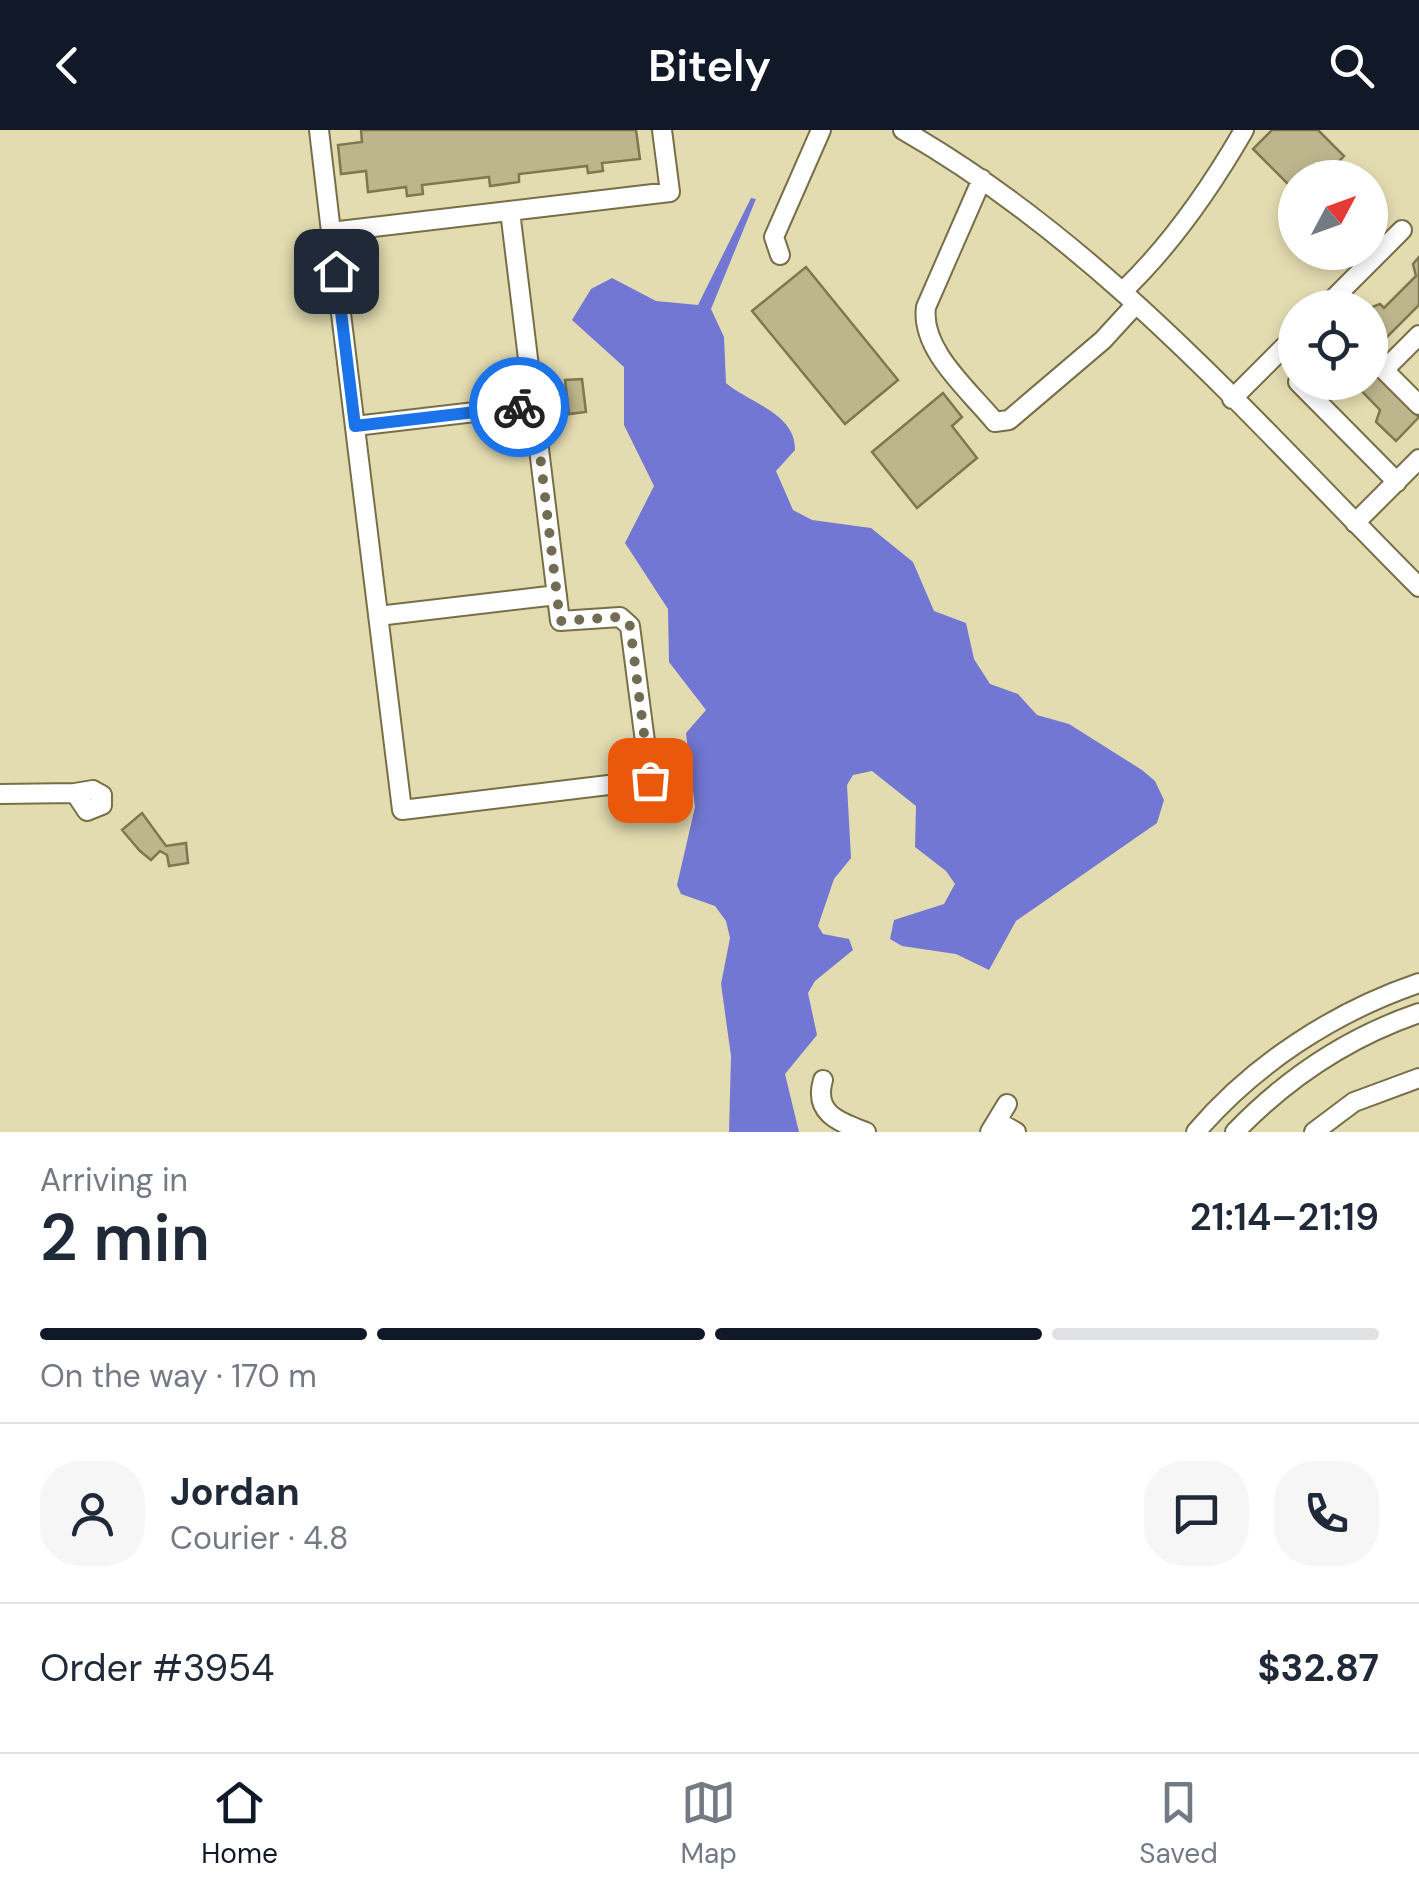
<!DOCTYPE html>
<meta charset="utf-8">
<style>
:root{--surface:#fff;--page:#f6f6f7;--text:#1f2937;--muted:#747a83;--line:#e0e1e3;--accent:#111827}
body{margin:0;font-family:"DM Sans",sans-serif;background:var(--page);color:var(--text);height:100vh;display:flex;flex-direction:column;font-size:38px;white-space:nowrap}
*{box-sizing:border-box;margin:0}
p{font-size:32px;color:var(--muted)}
.icon{flex:none;width:55px;height:55px;fill:none;stroke:currentColor;stroke-width:2;stroke-linecap:round;stroke-linejoin:round}
.map{position:relative;height:1002px;overflow:hidden}
.panel{display:flex;flex-direction:column;background:var(--surface);flex:1}
.panel>*{flex:none}
.needle{width:65px;rotate:49deg}
.buttons{position:absolute;left:1278px;top:30px;display:grid;gap:20px}
.buttons a{display:grid;place-items:center;width:110px;height:110px;border-radius:50%;background:var(--surface);box-shadow:0 5px 15px #0003;font-size:50px}
.pin{position:absolute;display:grid;place-items:center;width:85px;height:85px;color:#fff;margin:-42px;border-radius:20px;box-shadow:0 5px 15px #0006}
.courier{position:absolute;display:grid;place-items:center;width:100px;height:100px;margin:-50px;border:8px solid #1a73e8;border-radius:50%;background:#fff;color:#222;box-shadow:0 2px 12px #0007}
.summary em{font-style:normal;font-weight:600}
.summary div{display:flex;flex-direction:column-reverse}
.summary{display:flex;align-items:center;justify-content:space-between;height:170px;padding:0 40px}
h1{font-size:65px;font-weight:600;line-height:75px}
.bar{display:grid;grid-template-columns:repeat(4,1fr);gap:15px 10px;align-content:center;height:120px;padding:0 40px}
.bar i{height:12px;border-radius:8px;background:var(--line)}
.bar .selected{background:var(--accent)}
.bar p{grid-column:span 4}
.line{display:flex;align-items:center;gap:25px;padding:0 40px;border-top:2px solid var(--line)}
.line div{flex:1}
.round{display:grid;place-items:center;flex:none;width:105px;height:105px;border-radius:40px;background:var(--page)}
header{display:flex;justify-content:space-between;align-items:center;height:130px;padding:0 40px;background:var(--accent);color:#fff;font-size:45px;font-weight:600}
.menu{display:flex;justify-content:space-around;align-items:center;height:140px;border-top:2px solid var(--line);background:var(--surface);font-size:28px;color:var(--muted)}
.menu a{display:grid;justify-items:center;gap:5px}
.menu .selected{color:var(--accent)}
.map>svg:first-child{display:block}
.water{fill:#7177d2}
.building{fill:#bdb58c;stroke:#7e774f;stroke-width:2.5}
.lines{fill:none;stroke-linecap:round;stroke-linejoin:round}
.minor-casing{stroke:#776f48;stroke-width:22}
.minor{stroke:#fff;stroke-width:18}
.done{stroke:#716c52;stroke-width:10;stroke-dasharray:0 18}
.route{stroke:#1a73e8;stroke-width:12}
</style>
<header><svg class="icon" aria-label="back" viewBox="0 0 24 24"><path d="M15 5l-7 7 7 7"/></svg>Bitely<svg class="icon" aria-label="search" viewBox="0 0 24 24"><circle cx="10" cy="10" r="6"/><path d="M15 15l6 6"/></svg></header>
<div class="map">
<svg width="1419" height="1002" viewBox="0 0 1419 1002">
<rect width="100%" height="100%" fill="#e4dcb1"/>
<path class="water" d="M751,68l5,1 -45,110 13,28 2,46c23,20 70,30 69,67l-19,21 17,39 19,10 59,8 42,34 21,49 32,12 8,36 16,25 28,10 19,21 32,9 73,46 13,11 9,19 -7,23 -141,98 -27,49 -33,-16 -54,-8 -12,-7 4,-19 50,-16 11,-20 -9,-13 -31,-24 1,-41 -44,-35 -19,4 -6,10 4,73 -17,21 -16,47 5,8 26,5 4,11 -38,31 -7,12 9,42 -32,39 14,58h-70l2,-76 -10,-72 9,-46 -4,-17 -11,-15 -34,-12 -4,-9 18,-78 -9,-74 20,-23 -37,-48 -1,-53 -43,-66 29,-57 -30,-61v-58l-52,-47 19,-31 21,-11 44,23 42,4z"/>
<path class="building" d="M361,0h275l4,29 -38,4 1,8 -15,2 -1,-7 -68,8v8l-29,4 -1,-9 -67,8 1,9 -16,2 -1,-9 -38,5 -2,-21 -25,3 -3,-29 24,-3z
M1272,0h46l26,26 -21,22h-28v13l-42,-42z
M1419,127v48l-43,43 -6,-6 -1,-34 11,-4 4,4 32,-32 -3,-12z
M806,137l92,113 -53,44 -93,-113z
M1370,238l49,49 -23,24 -20,-19 4,-12 -27,-28h17z
M582,249l4,33 -17,2 -4,-34z
M943,263l19,24 -10,9 25,32 -60,50 -45,-56z
M142,683l24,33 20,-3 2,20 -19,3 -2,-11 -7,-4 -9,9 -11,-9 -18,-21z"/>
<g class="lines">
<defs>
<path id="minor" d="M319,0l12,102 339,-40 -8,-62
M903,0c201,115 354,295 516,457
M982,49l-56,128c-6,43 44,84 69,115l14,-2 94,-80 33,-36
M331,102l71,578 248,-30 -20,-154 -10,-9 -60,4 -50,-410
M780,125l-6,-18 47,-107
M1123,161c49,-47 87,-102 121,-161
M1324,178l78,-78
M1370,226l49,49
M1384,240l35,-35
M1298,252l99,100
M1232,269l63,-63
M355,296l179,-21
M1355,393l64,-64
M378,486l179,-21
M93,660l9,5v10l-15,6 -12,-18z
M0,664l75,-1
M823,950c-10,34 17,42 43,52
M997,991l19,11
M990,1002l17,-28
M1196,1002c58,-68 138,-120 223,-149
M1235,1002c51,-53 114,-95 184,-119
M1314,1002l40,-30 65,-24"/>
</defs>
<use href="#minor" class="minor-casing"/>
<use href="#minor" class="minor"/>
</g>
<g class="lines">
<path class="done" d="M519,277l15,-2 26,216 60,-4 10,9 20,154"/>
<path class="route" d="M336,141l19,155 164,-19"/>
</g>
</svg>
<div class="buttons">
<a><svg class="needle" viewBox="-14 -14 28 28"><path d="M0-13l5 13h-10z" fill="#e53935"/><path d="M0 13l5-13h-10z" fill="#747a83"/></svg></a>
<a><svg class="icon" aria-label="locate" viewBox="0 0 24 24"><circle cx="12" cy="12" r="6"/><path d="M12 2v4M12 18v4M2 12h4M18 12h4"/></svg></a>
</div>
<div class="pin" style="left:650px;top:650px;background:#ea580c"><svg class="icon" aria-label="bag" viewBox="0 0 24 24"><path d="M5 8h14l-1 12H6zM9 8a3 3 0 0 1 6 0"/></svg></div>
<div class="pin" style="left:336px;top:141px;background:#1f2937"><svg class="icon" aria-label="home" viewBox="0 0 24 24"><path d="M3 11l9-7 9 7M6 9v11h12V9"/></svg></div>
<div class="courier" style="left:519px;top:277px"><svg class="icon" aria-label="bike" viewBox="0 0 24 24"><circle cx="6" cy="16" r="4"/><circle cx="18" cy="16" r="4"/><path d="M6 16l4-8h5l3 8M10 8l3 8H6M13 5h3"/></svg></div>
</div>
<section class="panel">
<div class="summary"><div><h1>2 min</h1><p>Arriving in</p></div><em>21:14–21:19</em></div>
<div class="bar"><i class="selected"></i><i class="selected"></i><i class="selected"></i><i></i><p>On the way · 170 m</p></div>
<div class="line" style="height:180px"><a class="round"><svg class="icon" aria-label="person" viewBox="0 0 24 24"><circle cx="12" cy="8" r="4"/><path d="M4 21q1-7 8-7t8 7"/></svg></a><div><b>Jordan</b><p>Courier · 4.8</p></div><a class="round"><svg class="icon" aria-label="chat" viewBox="0 0 24 24"><path d="M4 5h16v11H9l-5 4z"/></svg></a><a class="round"><svg class="icon" aria-label="phone" viewBox="0 0 24 24"><path d="M5 4h4l2 5-3 2q2 4 5 5l2-3 5 2v4C11 20 4 13 5 4z"/></svg></a></div>
<div class="line" style="height:130px"><div>Order #3954</div><b>$32.87</b></div>
</section>
<nav class="menu">
<a class="selected"><svg class="icon" aria-label="home" viewBox="0 0 24 24"><path d="M3 11l9-7 9 7M6 9v11h12V9"/></svg>Home</a>
<a><svg class="icon" aria-label="map" viewBox="0 0 24 24"><path d="M3 6l6-2 6 2 6-2v14l-6 2-6-2-6 2zM9 4v14M15 6v14"/></svg>Map</a>
<a><svg class="icon" aria-label="saved" viewBox="0 0 24 24"><path d="M7 4h10v16l-5-4-5 4z"/></svg>Saved</a>
</nav>
